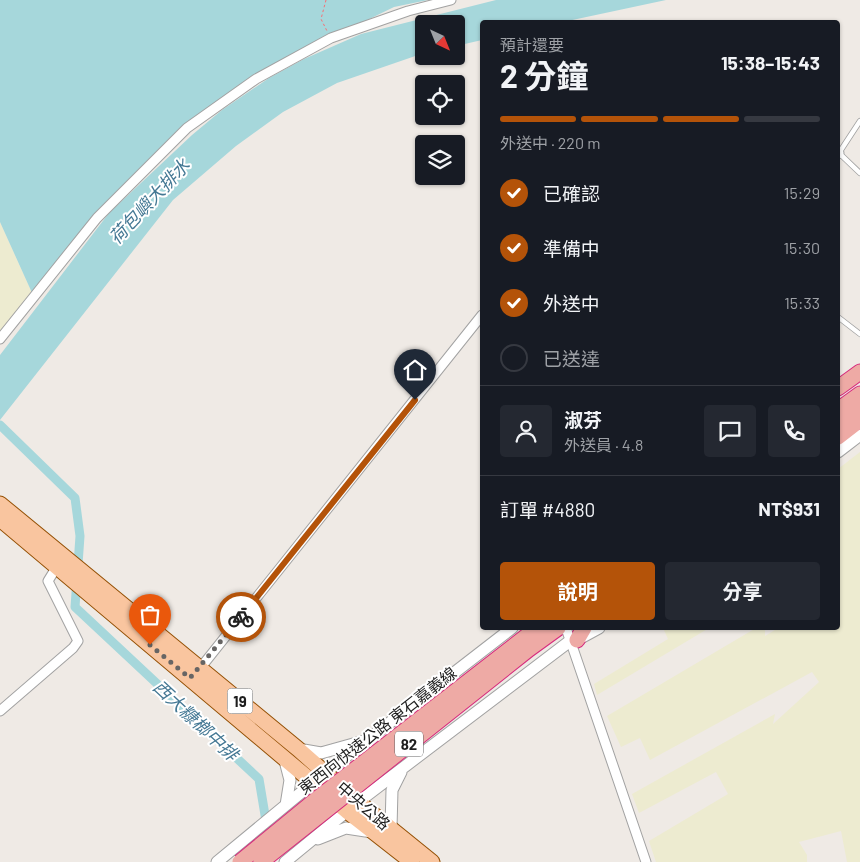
<!DOCTYPE html>
<html lang="zh-TW">
<meta charset="utf-8">
<style>
:root{--surface:#171b24;--page:#242831;--text:#f1f3f6;--muted:#9ea1a6;--line:#363941;--accent:#b45309}
body{margin:0;font-family:Barlow,"Noto Sans TC",sans-serif;background:var(--page);color:var(--text);height:100vh;display:flex;flex-direction:column;font-size:19px;white-space:nowrap}
*{box-sizing:border-box;margin:0}
p{font-size:16px;color:var(--muted)}
.icon{flex:none;width:28px;height:28px;fill:none;stroke:currentColor;stroke-width:2;stroke-linecap:round;stroke-linejoin:round}
.map{position:relative;flex:1;overflow:hidden}
.details{position:absolute;left:480px;top:20px;width:360px;height:610px;display:flex;flex-direction:column;background:var(--surface);border-radius:5px;box-shadow:0 1px 4px #0004}
.details>*{flex:none}
.needle{width:32px;rotate:137deg}
.buttons{position:absolute;left:415px;top:15px;display:grid;gap:10px}
.buttons a{display:grid;place-items:center;width:50px;height:50px;border-radius:5px;background:var(--surface);box-shadow:0 1px 4px #0004;font-size:25px}
.pin{position:absolute;display:grid;place-items:center;width:42px;height:42px;color:#fff;margin:-51px -21px;border-radius:50% 50% 50% 0;rotate:-45deg;box-shadow:0 0 5px #0007}
.pin .icon{rotate:45deg}
.courier{position:absolute;display:grid;place-items:center;width:50px;height:50px;margin:-25px;border:4px solid #b45309;border-radius:50%;background:#fff;color:#222;box-shadow:0 1px 6px #0007}
.overview em{font-style:normal;font-weight:700}
.overview div{display:flex;flex-direction:column-reverse}
.overview{display:flex;align-items:center;justify-content:space-between;height:85px;padding:0 20px}
h1{font-size:32px;font-weight:700;line-height:38px}
.bar{display:grid;grid-template-columns:repeat(4,1fr);gap:8px 5px;align-content:center;height:60px;padding:0 20px}
.bar i{height:6px;border-radius:4px;background:var(--line)}
.bar .active{background:var(--accent)}
.bar p{grid-column:span 4}
.line{display:flex;align-items:center;gap:12px;padding:0 20px;border-top:1px solid var(--line)}
.line div{flex:1}
.round{display:grid;place-items:center;flex:none;width:52px;height:52px;border-radius:5px;background:var(--page)}
ol{padding:0 20px;list-style:none}
li{display:flex;align-items:center;gap:15px;height:55px}
li p{margin-inline-start:auto}
li .icon{padding:5px;border-radius:50%;background:var(--accent);color:#fff;stroke-width:4}
li:last-child{color:var(--muted)}
li i{width:28px;height:28px;border:2px solid var(--line);border-radius:50%}
.button{display:flex;gap:10px;margin-top:auto;padding:10px 20px}
.button a{flex:1;height:58px;border-radius:5px;background:var(--accent);color:#fff;font-size:20px;font-weight:700;line-height:58px;text-align:center}
.button a+a{background:var(--page);color:var(--text)}
.map>svg:first-child{display:block}
.farmland{fill:#edebd0}
.water{fill:#a6d7db}
.lines{fill:none;stroke-linecap:round;stroke-linejoin:round}
.canal{stroke:#a6d7db;stroke-width:9}
.service-casing{stroke:#a2a2a2;stroke-width:6}
.minor-casing{stroke:#a2a2a2;stroke-width:11}
.tertiary-casing{stroke:#a2a2a2;stroke-width:13}
.primary-casing{stroke:#945004;stroke-width:17}
.trunk-casing{stroke:#d6297d;stroke-width:17}
.path{stroke:#f66f75;stroke-width:1;stroke-dasharray:2.5 2.5;stroke-linecap:butt}
.service{stroke:#fff;stroke-width:4.5}
.minor{stroke:#fff;stroke-width:9}
.tertiary{stroke:#fff;stroke-width:11}
.primary{stroke:#f9c59f;stroke-width:15}
.trunk{stroke:#eeaaa5;stroke-width:15}
.trunk-bridge-casing{stroke:#d6297d;stroke-width:17;stroke-linecap:butt}
.trunk-bridge{stroke:#eeaaa5;stroke-width:15}
.done{stroke:#676564;stroke-width:5;stroke-dasharray:0 9}
.route{stroke:#b45309;stroke-width:6}
.labels{text-anchor:middle;dominant-baseline:central;stroke-width:4;stroke-linejoin:round;paint-order:stroke}
.shield{fill:#fff;stroke:#626262;stroke-width:1}
.shield-label{font-size:15px;font-weight:bold;fill:#1e1e1e}
.street-label{font-size:16px;fill:#1e1e1e;stroke:#fff}
.water-label{font-size:18px;font-style:italic;fill:#447894;stroke:#fff}
</style>
<div class="map">
<svg width="860" height="862" viewBox="0 0 860 862">
<rect width="100%" height="100%" fill="#efeae5"/>
<path class="farmland" d="M0,222l33,73 -33,41z
M860,452v410h-13l-6,-31 -42,11 8,13v7h-151l-7,-21 79,-47 -12,-22 -77,41 -7,-19 143,-80 -2,10 46,-42 -7,-10 -162,88 -10,-22 -19,9 -14,-31 149,-88h9v8l13,-8h60v-159z
M663,628h46l-112,67 -3,-11 74,-45z"/>
<path class="water" d="M0,0h428l-34,7 -117,57 -104,72 -140,159 -33,-73z
M496,0h170l-103,22h-81v18l-26,6v-22h-32v29l-87,30 -54,29 -47,34 -63,54 -173,220v-65l109,-142 83,-78 30,-25 47,-32 35,-19 57,-25z"/>
<g class="lines">
<path class="canal" d="M0,425l75,73 5,38 -5,71 184,172 8,48"/>
<defs>
<path id="service" d="M860,121l-21,32 21,20
M838,317l22,17"/>
<path id="minor" d="M838,154l1,-1
M0,339l97,-121 90,-90 69,-49 75,-41 77,-27 43,-11
M566,628l80,234
M198,671l284,-356
M0,711l73,-63 5,-7 -30,-60 8,-13"/>
<path id="tertiary" d="M838,452l22,-17
M298,749l23,4 43,-12
M284,757l6,23 -4,25
M391,828l1,-38 9,-18
M318,839l28,-11 26,4
M217,862l109,-90 186,-144
M285,862l73,-60 212,-161 7,-1 22,-12"/>
<path id="primary" d="M0,504l298,245 60,53 74,60
M0,519l347,292 65,51"/>
<path id="trunk" d="M838,388l22,-16
M838,410l22,-16
M838,423l22,-16
M838,437l22,-17
M577,640l7,-12"/>
</defs>
<use href="#service" class="service-casing"/>
<use href="#minor" class="minor-casing"/>
<use href="#tertiary" class="tertiary-casing"/>
<use href="#primary" class="primary-casing"/>
<use href="#trunk" class="trunk-casing"/>
<path class="path" d="M326,0l-5,19 6,12"/>
<use href="#service" class="service"/>
<use href="#minor" class="minor"/>
<use href="#tertiary" class="tertiary"/>
<use href="#primary" class="primary"/>
<use href="#trunk" class="trunk"/>
<defs>
<path id="trunk-bridge" d="M240,862l73,-60 224,-174
M261,862l268,-213 29,-21"/>
</defs>
<use href="#trunk-bridge" class="trunk-bridge-casing"/>
<use href="#trunk-bridge" class="trunk-bridge"/>
</g>
<g class="lines">
<path class="done" d="M150,645l40,33 51,-61"/>
<path class="route" d="M241,617l174,-217"/>
</g>
<g class="labels">
<g class="shield">
<rect x="227.5" y="688.5" width="25" height="25" rx="4"/>
<rect x="395" y="731.5" width="28" height="25" rx="4"/>
</g>
<g class="shield-label">
<text x="240" y="701">19</text>
<text x="409" y="744">82</text>
</g>
<g class="street-label">
<text transform="translate(377 730) rotate(-38)">東西向快速公路 東石嘉義線</text>
<text transform="translate(364 805) rotate(41)">中央公路</text>
</g>
<g class="water-label">
<text transform="translate(149 201) rotate(-47)">荷包嶼大排水</text>
<text transform="translate(196 720) rotate(43)">西大糠榔中排</text>
</g>
</g>
</svg>
<div class="buttons">
<a><svg class="needle" viewBox="-14 -14 28 28"><path d="M0-13l5 13h-10z" fill="#e53935"/><path d="M0 13l5-13h-10z" fill="#9ea1a6"/></svg></a>
<a><svg class="icon" aria-label="locate" viewBox="0 0 24 24"><circle cx="12" cy="12" r="6"/><path d="M12 2v4M12 18v4M2 12h4M18 12h4"/></svg></a>
<a><svg class="icon" aria-label="layers" viewBox="0 0 24 24"><path d="M12 4l9 5-9 5-9-5zM3 14l9 5 9-5"/></svg></a>
</div>
<div class="pin" style="left:150px;top:645px;background:#ea580c"><svg class="icon" aria-label="bag" viewBox="0 0 24 24"><path d="M5 8h14l-1 12H6zM9 8a3 3 0 0 1 6 0"/></svg></div>
<div class="pin" style="left:415px;top:400px;background:#1f2937"><svg class="icon" aria-label="home" viewBox="0 0 24 24"><path d="M3 11l9-7 9 7M6 9v11h12V9"/></svg></div>
<div class="courier" style="left:241px;top:617px"><svg class="icon" aria-label="bike" viewBox="0 0 24 24"><circle cx="6" cy="16" r="4"/><circle cx="18" cy="16" r="4"/><path d="M6 16l4-8h5l3 8M10 8l3 8H6M13 5h3"/></svg></div>
<section class="details">
<div class="overview"><div><h1>2 分鐘</h1><p>預計還要</p></div><em>15:38–15:43</em></div>
<div class="bar"><i class="active"></i><i class="active"></i><i class="active"></i><i></i><p>外送中 · 220 m</p></div>
<ol>
<li><svg class="icon" aria-label="check" viewBox="0 0 24 24"><path d="M5 12l5 5 9-10"/></svg>已確認<p>15:29</p></li>
<li><svg class="icon" aria-label="check" viewBox="0 0 24 24"><path d="M5 12l5 5 9-10"/></svg>準備中<p>15:30</p></li>
<li><svg class="icon" aria-label="check" viewBox="0 0 24 24"><path d="M5 12l5 5 9-10"/></svg>外送中<p>15:33</p></li>
<li><i></i>已送達</li>
</ol>
<div class="line" style="height:90px"><a class="round"><svg class="icon" aria-label="person" viewBox="0 0 24 24"><circle cx="12" cy="8" r="4"/><path d="M4 21q1-7 8-7t8 7"/></svg></a><div><b>淑芬</b><p>外送員 · 4.8</p></div><a class="round"><svg class="icon" aria-label="chat" viewBox="0 0 24 24"><path d="M4 5h16v11H9l-5 4z"/></svg></a><a class="round"><svg class="icon" aria-label="phone" viewBox="0 0 24 24"><path d="M5 4h4l2 5-3 2q2 4 5 5l2-3 5 2v4C11 20 4 13 5 4z"/></svg></a></div>
<div class="line" style="height:65px"><div>訂單 #4880</div><b>NT$931</b></div>
<div class="button"><a>說明</a><a>分享</a></div>
</section>
</div>
